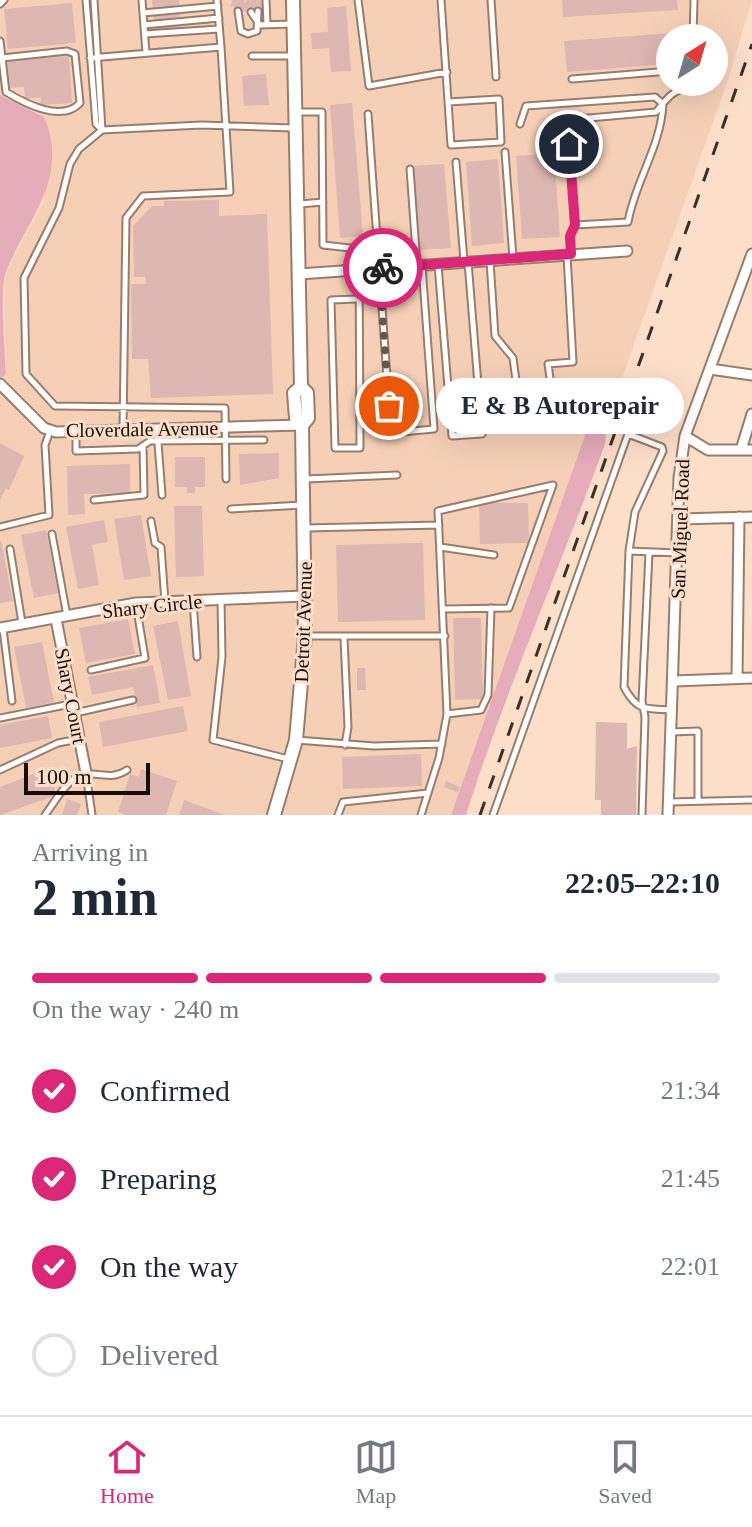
<!DOCTYPE html>
<meta charset="utf-8">
<style>
:root{--surface:#fff;--page:#f2f2f3;--text:#1f2937;--muted:#747a83;--line:#e0e1e3;--accent:#db2777}
body{margin:0;font-family:Georgia,serif;background:var(--page);color:var(--text);height:100vh;display:flex;flex-direction:column;font-size:30px;white-space:nowrap}
*{box-sizing:border-box;margin:0}
p{font-size:26px;color:var(--muted)}
.icon{flex:none;width:44px;height:44px;fill:none;stroke:currentColor;stroke-width:2;stroke-linecap:round;stroke-linejoin:round}
.map{position:relative;height:815px;overflow:hidden}
.details{display:flex;flex-direction:column;background:var(--surface);flex:1}
.details>*{flex:none}
.needle{width:52px;rotate:37deg}
.tools{position:absolute;left:656px;top:24px;display:grid;gap:16px}
.tools a{display:grid;place-items:center;width:72px;height:72px;border-radius:50%;background:var(--surface);box-shadow:0 8px 32px #0002;font-size:40px}
.scale{position:absolute;left:24px;bottom:20px;width:126px;box-sizing:border-box;padding-left:8px;border:4px solid #180e07;border-top:0;font-size:22px;line-height:28px;white-space:nowrap;color:#180e07;-webkit-text-stroke:6px #fddec9;paint-order:stroke}
.pin{position:absolute;display:grid;place-items:center;width:68px;height:68px;color:#fff;margin:-34px;border:4px solid #fff;border-radius:50%;box-shadow:0 2px 8px #0007}
.courier{position:absolute;display:grid;place-items:center;width:80px;height:80px;margin:-40px;border:6px solid #db2777;border-radius:50%;background:#fff;color:#222;box-shadow:0 2px 10px #0007}
.bubble{position:absolute;height:56px;border-radius:28px;background:var(--surface);box-shadow:0 8px 32px #0002;font-size:26px;font-weight:600;line-height:56px;text-align:center}
.head em{font-style:normal;font-weight:600}
.head div{display:flex;flex-direction:column-reverse}
.head{display:flex;align-items:center;justify-content:space-between;height:136px;padding:0 32px}
h1{font-size:52px;font-weight:600;line-height:60px}
.bar{display:grid;grid-template-columns:repeat(4,1fr);gap:12px 8px;align-content:center;height:96px;padding:0 32px}
.bar i{height:10px;border-radius:6px;background:var(--line)}
.bar .current{background:var(--accent)}
.bar p{grid-column:span 4}
ol{padding:0 32px;list-style:none}
li{display:flex;align-items:center;gap:24px;height:88px}
li p{margin-inline-start:auto}
li .icon{padding:8px;border-radius:50%;background:var(--accent);color:#fff;stroke-width:4}
li:last-child{color:var(--muted)}
li i{width:44px;height:44px;border:4px solid var(--line);border-radius:50%}
.tab-bar{display:flex;justify-content:space-around;align-items:center;height:112px;border-top:2px solid var(--line);background:var(--surface);font-size:22px;color:var(--muted)}
.tab-bar a{display:grid;justify-items:center;gap:4px}
.tab-bar .current{color:var(--accent)}
.map>svg:first-child{display:block}
.built{fill:#f5d0b7;fill-rule:evenodd}
.green{fill:#e5acba}
.building{fill:#ddb7b1}
.lines{fill:none;stroke-linecap:round;stroke-linejoin:round}
.service-casing{stroke:#997d6b;stroke-width:9}
.minor-casing{stroke:#997d6b;stroke-width:13}
.tertiary-casing{stroke:#997d6b;stroke-width:16}
.service{stroke:#fff;stroke-width:5}
.minor{stroke:#fff;stroke-width:9}
.tertiary{stroke:#fff;stroke-width:12}
.rail{stroke:#3c2f25;stroke-width:3;stroke-dasharray:14 14;stroke-linecap:butt}
.done{stroke:#68574b;stroke-width:8;stroke-dasharray:0 14.4}
.route{stroke:#db2777;stroke-width:10}
.labels{text-anchor:middle;dominant-baseline:central;stroke-width:6;stroke-linejoin:round;paint-order:stroke}
.street-label{font-size:20px;fill:#180e07;stroke:#fddec9}
</style>
<div class="map">
<svg width="752" height="815" viewBox="0 0 752 815">
<rect width="100%" height="100%" fill="#fddec9"/>
<path class="built" d="M0,0h752l-25,83 -120,337 -18,5 -138,390h-451v-436l6,-5 -3,-97 41,-76v-84l-44,-22zM670,38h44v44h-44z"/>
<path class="green" d="M0,95l44,22c27,62 -19,105 -39,157 -5,16 0,79 1,100l-6,5z
M607,420l-2,24c-45,124 -99,245 -139,371h-15l138,-391z"/>
<path class="building" d="M152,0h27l2,31 -26,2z
M233,0h11v3l3,-3h16v11l-29,1v-6l-4,1z
M562,0h115l1,10 -115,7z
M72,3l4,40 -68,6 -4,-40z
M346,6l5,65 -20,1 -2,-24 -17,1 -1,-16 17,-1 -1,-24z
M673,33l-3,31 -103,8 -3,-31z
M69,56l3,47 -31,2v-8l-16,2 -1,-12 -15,1 -2,-27z
M266,74l3,31 -25,1 -2,-30z
M352,103l11,133 -23,2 -10,-133z
M554,153l6,84 -38,2 -6,-83z
M498,159l6,84 -32,3 -6,-84z
M444,164l7,84 -32,2 -6,-84z
M219,200v16l48,-2 6,180 -122,4 -3,-39h-16l-1,-75h15l-1,-7h-11l-1,-51 19,-20h12v-5z
M0,443l24,13 -15,34 -3,-2 -6,12z
M279,453v25l-39,7 -1,-31z
M175,457h30v30h-10v6h-8v-6h-12z
M130,464v29l-46,1 1,20 -17,1 -1,-49z
M479,503h49l1,40 -49,1z
M174,506h28l2,70 -28,1z
M141,515l10,61 -27,4 -10,-61z
M104,520l4,22 -16,3 7,40 -21,4 -12,-62z
M46,530l12,63 -24,5 -13,-63z
M1,541l12,60 -13,2v-61z
M423,543l2,77 -87,2 -2,-77z
M453,618h28l2,81 -28,1z
M128,619l7,35 -49,9 -7,-35z
M178,621l13,75 -23,4 -15,-74z
M42,642l12,60 -28,6 -12,-61z
M153,665l7,38 -23,4 -4,-20 -41,8 -4,-18z
M357,668h8l1,22h-9z
M183,706l5,25 -85,16 -4,-25z
M48,716l4,22 -52,10v-23z
M596,722l31,1v26l10,-3 -1,69h-35v-15h-6z
M421,754l1,32 -79,3 -1,-32z
M46,769l11,26 -57,20v-28z
M141,769l36,12 -11,34h-41l-7,-3 12,-38 9,3z
M446,781l14,6 -2,5 -14,-5z
M67,799l14,5 -4,11h-15z
M184,800l41,15h-46z"/>
<g class="lines">
<defs>
<path id="service" d="M86,0l10,124 6,6 -8,-130
M142,0l4,53
M217,0l4,47
M266,0l1,24
M358,0l11,86 78,-14
M441,0l10,145 50,-3 -2,-43 -51,3
M491,0l5,77
M0,4l4,-4
M238,11l3,20 7,3 9,-3 1,-20
M251,12l8,12
M143,13l75,-7
M144,25l75,-7
M259,25l34,-1
M145,34l74,-5
M693,38l1,-38
M0,41l6,51c18,11 56,31 74,11l-5,-49 -8,-3 -65,7
M252,56h41
M90,58l131,-11 9,145 -87,4 -17,22 -3,211
M572,79l98,-8
M298,112h24l1,133 36,4 1,199h-25l-4,-148 25,-1
M368,114l23,319 43,-4 -12,-163
M520,124l6,-18 129,-9 8,7c-2,43 -28,77 -35,118l-53,3 -8,-105 89,-8c11,-13 16,-23 35,-24v-6
M505,152l8,106
M456,162l8,99
M410,169l7,96
M300,204l23,-2
M571,254l-1,-18 5,-11
M490,261l5,75 18,22 4,30
M438,265l14,171 30,-2 -14,-172
M554,406l-6,-42 25,-2 -6,-107
M157,430l5,65
M76,432v19l62,-2 12,-8 114,-1
M628,434l8,-25
M226,479l-1,-71 -170,-2 -29,-32 -2,-96 35,-70 11,-44 9,-15 23,-19 99,-5 92,3
M306,479l91,-4
M94,500l50,-5 -1,-49
M231,509l71,-4
M151,521l4,22 6,4 4,55
M0,527l49,-12 -4,-70 5,-14
M306,528l133,-3
M52,534l15,82
M440,547l54,8
M10,549l12,74
M221,600l1,57 -9,83 75,19
M193,601l4,56
M3,629l9,72
M306,636h139
M344,638l4,89 -3,18
M91,670l54,-12 -9,-54
M673,710c-27,-2 -35,3 -49,-23l5,-136 49,2
M75,713l58,-13
M447,714l34,-4 7,-15 3,-87
M0,718l71,-14
M672,732l26,-1v70
M296,740l78,6 68,-2
M0,770l58,-27 21,-4
M86,773l6,42
M669,802l83,-2
M45,815c11,-14 23,-40 43,-41 15,-1 24,6 39,-4
M338,815l5,-13 85,-9
M421,815l18,-57 8,-44 -9,-203 115,-26 -44,123 -66,1
M493,815l135,-381 34,13 1,4 -28,61 -6,39
M642,815l3,-98 -3,-16 7,-148"/>
<path id="minor" d="M299,274l328,-23
M710,369l42,6
M0,384l44,44 12,4 246,-7
M685,436l23,14h44
M741,450l11,-36
M680,519l72,-2
M56,619l30,154
M0,628l136,-25 169,-7
M737,678l2,-161
M675,681l77,-3
M668,815l11,-337 6,-42 67,-182"/>
<path id="tertiary" d="M293,0l8,387 6,6 1,25 -6,7 -6,-7 -2,-25 7,-6
M274,815l22,-75 9,-104 -3,-211"/>
</defs>
<use href="#service" class="service-casing"/>
<use href="#minor" class="minor-casing"/>
<use href="#tertiary" class="tertiary-casing"/>
<use href="#service" class="service"/>
<use href="#minor" class="minor"/>
<use href="#tertiary" class="tertiary"/>
<path class="rail" d="M480,815l272,-771"/>
</g>
<g class="lines">
<path class="done" d="M383,268h-4l10,138"/>
<path class="route" d="M383,268l188,-14 -1,-18 5,-11 -6,-81"/>
</g>
<g class="labels">
<g class="street-label">
<text transform="translate(142 429) rotate(-1)">Cloverdale Avenue</text>
<text transform="translate(680 529) rotate(-88)">San Miguel Road</text>
<text transform="translate(152 606) rotate(-6)">Shary Circle</text>
<text transform="translate(303 622) rotate(-88)">Detroit Avenue</text>
<text transform="translate(71 696) rotate(79)">Shary Court</text>
</g>
</g>
</svg>
<div class="tools">
<a><svg class="needle" viewBox="-14 -14 28 28"><path d="M0-13l5 13h-10z" fill="#e53935"/><path d="M0 13l5-13h-10z" fill="#747a83"/></svg></a>
</div>
<div class="scale">100 m</div>
<div class="pin" style="left:389px;top:406px;background:#ea580c"><svg class="icon" aria-label="bag" viewBox="0 0 24 24"><path d="M5 8h14l-1 12H6zM9 8a3 3 0 0 1 6 0"/></svg></div>
<div class="pin" style="left:569px;top:144px;background:#1f2937"><svg class="icon" aria-label="home" viewBox="0 0 24 24"><path d="M3 11l9-7 9 7M6 9v11h12V9"/></svg></div>
<div class="courier" style="left:383px;top:268px"><svg class="icon" aria-label="bike" viewBox="0 0 24 24"><circle cx="6" cy="16" r="4"/><circle cx="18" cy="16" r="4"/><path d="M6 16l4-8h5l3 8M10 8l3 8H6M13 5h3"/></svg></div>
<div class="bubble" style="left:436px;top:378px;width:248px">E &amp; B Autorepair</div>
</div>
<section class="details">
<div class="head"><div><h1>2 min</h1><p>Arriving in</p></div><em>22:05–22:10</em></div>
<div class="bar"><i class="current"></i><i class="current"></i><i class="current"></i><i></i><p>On the way · 240 m</p></div>
<ol>
<li><svg class="icon" aria-label="check" viewBox="0 0 24 24"><path d="M5 12l5 5 9-10"/></svg>Confirmed<p>21:34</p></li>
<li><svg class="icon" aria-label="check" viewBox="0 0 24 24"><path d="M5 12l5 5 9-10"/></svg>Preparing<p>21:45</p></li>
<li><svg class="icon" aria-label="check" viewBox="0 0 24 24"><path d="M5 12l5 5 9-10"/></svg>On the way<p>22:01</p></li>
<li><i></i>Delivered</li>
</ol>
</section>
<nav class="tab-bar">
<a class="current"><svg class="icon" aria-label="home" viewBox="0 0 24 24"><path d="M3 11l9-7 9 7M6 9v11h12V9"/></svg>Home</a>
<a><svg class="icon" aria-label="map" viewBox="0 0 24 24"><path d="M3 6l6-2 6 2 6-2v14l-6 2-6-2-6 2zM9 4v14M15 6v14"/></svg>Map</a>
<a><svg class="icon" aria-label="saved" viewBox="0 0 24 24"><path d="M7 4h10v16l-5-4-5 4z"/></svg>Saved</a>
</nav>
